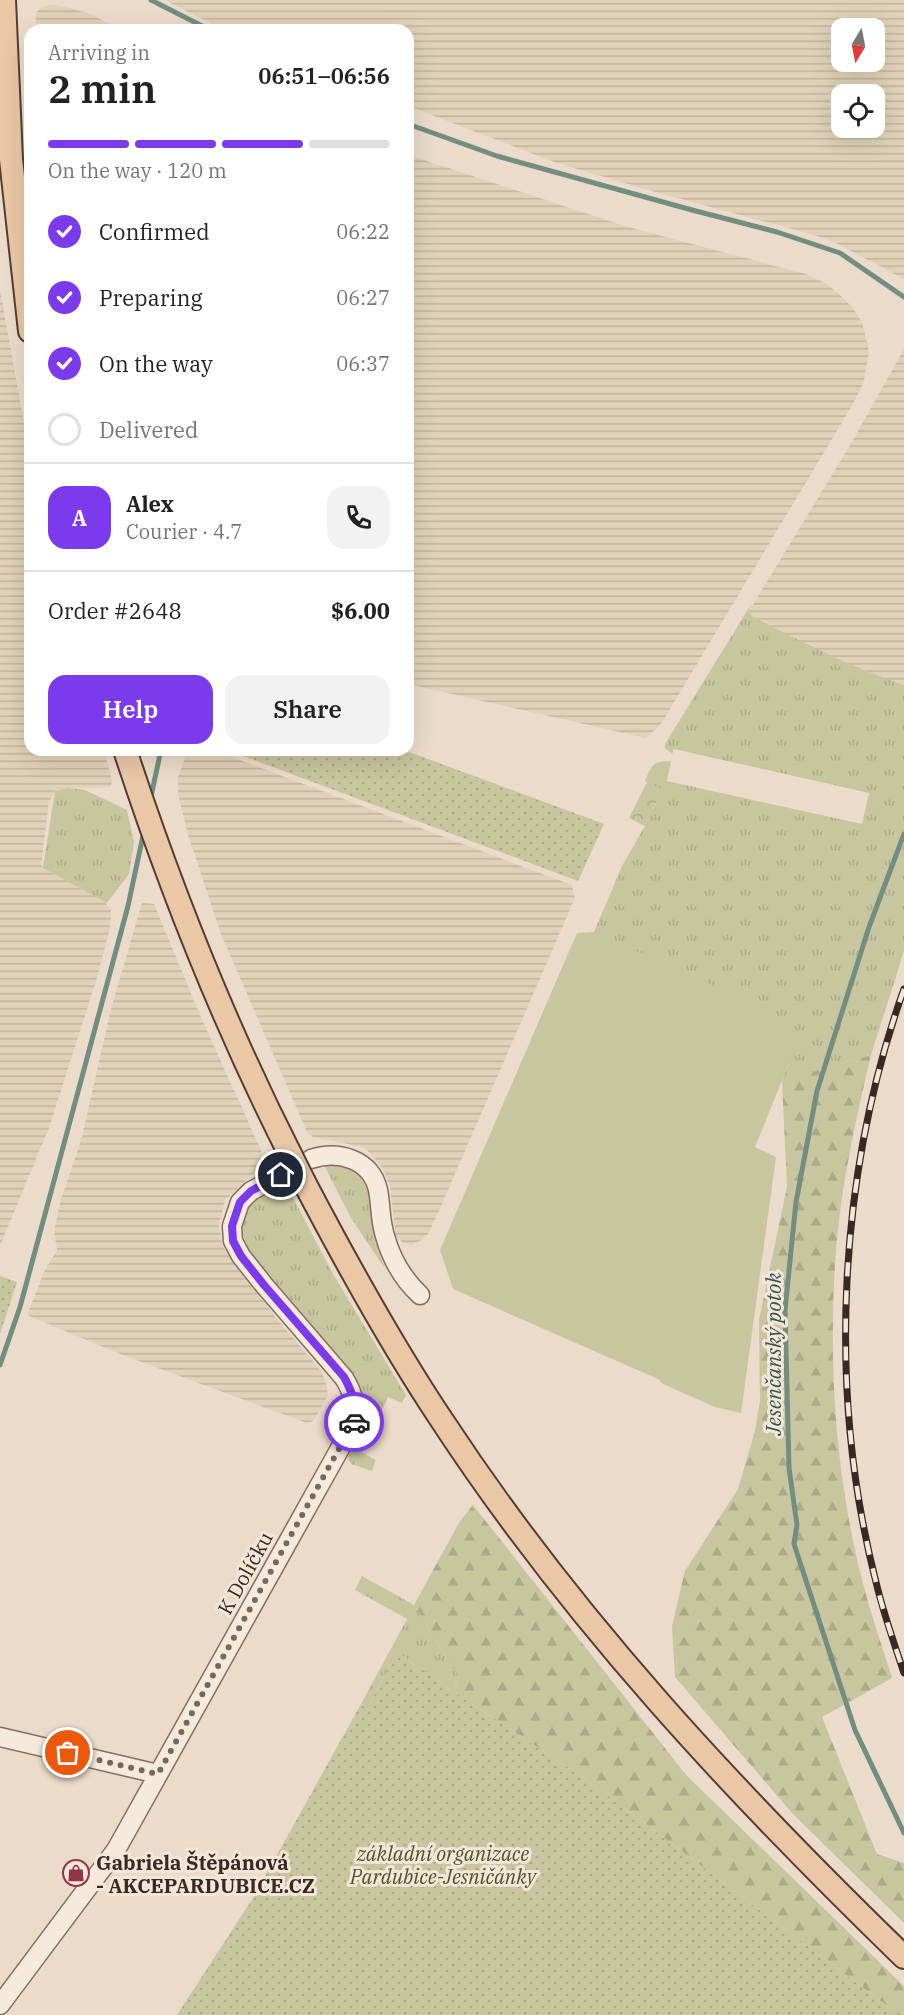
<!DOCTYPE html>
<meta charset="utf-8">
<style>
:root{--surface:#fff;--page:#f2f2f2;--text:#222;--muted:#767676;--line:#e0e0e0;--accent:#7c3aed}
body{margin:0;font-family:"IBM Plex Serif",serif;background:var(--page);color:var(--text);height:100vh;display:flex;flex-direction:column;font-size:22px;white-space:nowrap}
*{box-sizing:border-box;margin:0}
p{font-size:20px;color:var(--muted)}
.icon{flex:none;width:33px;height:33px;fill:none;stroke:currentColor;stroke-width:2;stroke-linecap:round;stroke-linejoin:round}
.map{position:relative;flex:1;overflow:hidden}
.drawer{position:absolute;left:24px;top:24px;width:390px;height:732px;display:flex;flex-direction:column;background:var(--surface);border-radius:18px;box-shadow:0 6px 24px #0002}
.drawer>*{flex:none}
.needle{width:39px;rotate:190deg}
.buttons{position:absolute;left:831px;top:18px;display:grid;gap:12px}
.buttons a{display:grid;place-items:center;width:54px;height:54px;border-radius:12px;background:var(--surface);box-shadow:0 6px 24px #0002;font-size:30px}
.pin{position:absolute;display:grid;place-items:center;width:51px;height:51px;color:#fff;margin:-26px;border:3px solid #fff;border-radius:50%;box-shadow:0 2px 6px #0007}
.courier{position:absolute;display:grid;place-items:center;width:60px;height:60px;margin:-30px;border:4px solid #7c3aed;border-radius:50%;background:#fff;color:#222;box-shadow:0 2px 8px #0007}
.overview em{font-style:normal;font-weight:600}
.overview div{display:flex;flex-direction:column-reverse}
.overview{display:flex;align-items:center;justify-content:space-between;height:102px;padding:0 24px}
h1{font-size:39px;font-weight:600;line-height:45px}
.bar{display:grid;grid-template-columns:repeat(4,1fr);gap:9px 6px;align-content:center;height:72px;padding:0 24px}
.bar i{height:8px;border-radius:4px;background:var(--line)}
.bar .current{background:var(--accent)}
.bar p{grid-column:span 4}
.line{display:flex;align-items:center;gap:15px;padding:0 24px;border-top:2px solid var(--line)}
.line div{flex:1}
.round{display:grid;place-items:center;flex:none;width:63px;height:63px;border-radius:18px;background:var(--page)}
ol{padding:0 24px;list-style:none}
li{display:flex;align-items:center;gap:18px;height:66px}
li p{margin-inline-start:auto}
li .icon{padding:6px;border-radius:50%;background:var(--accent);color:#fff;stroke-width:4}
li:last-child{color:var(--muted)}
li i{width:33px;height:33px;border:3px solid var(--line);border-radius:50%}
.button{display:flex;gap:12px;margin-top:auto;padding:12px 24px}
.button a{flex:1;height:69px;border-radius:18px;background:var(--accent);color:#fff;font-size:24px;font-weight:600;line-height:69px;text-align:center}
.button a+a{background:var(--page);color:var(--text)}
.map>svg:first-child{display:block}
.farmland{fill:url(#farmland-rules);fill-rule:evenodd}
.grass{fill:url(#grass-tufts)}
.forest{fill:url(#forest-firs)}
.park{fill:url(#park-crowns)}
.garden{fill:url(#garden-dots)}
.pitch{fill:#c8c69f}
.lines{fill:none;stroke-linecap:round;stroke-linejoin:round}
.stream{stroke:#718e81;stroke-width:5}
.minor-casing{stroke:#866d60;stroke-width:21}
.major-casing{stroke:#553d33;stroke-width:26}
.minor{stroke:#f6eadd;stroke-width:18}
.major{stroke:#eac8a6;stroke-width:22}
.rail-casing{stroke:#382922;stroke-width:7}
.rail{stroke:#f3e7d9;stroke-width:4.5;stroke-dasharray:14;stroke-linecap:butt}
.major-bridge-casing{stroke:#553d33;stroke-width:26;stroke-linecap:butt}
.major-bridge{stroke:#eac8a6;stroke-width:22}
.done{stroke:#77675d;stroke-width:6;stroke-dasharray:0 10.8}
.route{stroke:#7c3aed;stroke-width:8}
.labels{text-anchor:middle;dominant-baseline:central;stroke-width:6;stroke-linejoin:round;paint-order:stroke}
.street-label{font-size:20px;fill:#382922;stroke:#f3e7d9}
.park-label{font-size:20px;font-style:italic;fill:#50532a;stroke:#f3e7d9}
.poi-label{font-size:20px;font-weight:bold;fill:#382922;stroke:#f3e7d9;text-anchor:start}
.water-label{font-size:21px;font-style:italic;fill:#33564d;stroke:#f3e7d9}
</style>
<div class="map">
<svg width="904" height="2015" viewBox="0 0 904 2015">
<defs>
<pattern id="farmland-rules" width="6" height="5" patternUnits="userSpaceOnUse" patternTransform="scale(1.5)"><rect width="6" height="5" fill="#e0d2b8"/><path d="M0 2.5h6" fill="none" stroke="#c1b49e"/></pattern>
<pattern id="grass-tufts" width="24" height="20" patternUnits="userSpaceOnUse" patternTransform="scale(1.5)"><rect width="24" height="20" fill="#c8c69f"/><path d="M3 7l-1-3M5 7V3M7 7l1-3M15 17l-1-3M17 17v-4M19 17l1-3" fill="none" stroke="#adaa89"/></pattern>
<pattern id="forest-firs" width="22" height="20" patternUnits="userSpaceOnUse" patternTransform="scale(1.5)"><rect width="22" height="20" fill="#c8c69f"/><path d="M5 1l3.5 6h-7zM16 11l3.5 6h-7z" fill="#adaa89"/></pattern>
<pattern id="park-crowns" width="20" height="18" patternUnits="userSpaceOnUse" patternTransform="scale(1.5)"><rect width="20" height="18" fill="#c8c69f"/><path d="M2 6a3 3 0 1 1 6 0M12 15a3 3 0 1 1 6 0" fill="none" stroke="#adaa89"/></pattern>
<pattern id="garden-dots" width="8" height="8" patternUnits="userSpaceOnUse" patternTransform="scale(1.5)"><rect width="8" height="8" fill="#c8c69f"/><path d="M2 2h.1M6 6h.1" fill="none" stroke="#adaa89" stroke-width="1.8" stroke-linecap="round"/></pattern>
</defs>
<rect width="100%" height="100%" fill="#ebdbca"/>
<path class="farmland" d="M165,0h739v279l-68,-36 -22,-8 -169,-46 -88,-26 -149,-57v-76h-185zM842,28h32v34h-32zM842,94h32v34h-32z
M47,5h10l31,8 34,17h-87l1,-17 3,-4z
M412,156l216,71 178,47 21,10 13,11 12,12 10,15 7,29 -5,30 -11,23 -192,320 -15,14 -238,-54v-527z
M0,290l30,166v294h74l8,30 -1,7 -43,1 -13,3 -6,11 -8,62 2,4 61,33 7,9 -1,18 -14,53 -47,147 -49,118z
M904,349v336l-33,-11 -54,-24 -65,-34 -3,-5 100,-164z
M188,750l28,1 356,134 3,13 -137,315 -10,21 -8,7 -9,4 -8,-2 -7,-7 -6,-50 -8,-19 -15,-17 -4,-3 -50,-10 -6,-5 -86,-198 -33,-99 -10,-41v-17z
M142,903l12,1 46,111 61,135 2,7 -1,8 -37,35 -6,25 3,21 54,72 46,54 4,12 2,11 -14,25 -3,2 -4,1 -187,-69 -93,-39 18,-45 12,-20 -3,-19 7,-32 20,-58 30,-132z"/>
<path class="grass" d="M752,603l-3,8 3,5c50,26 99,51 152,69v266l-33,104 -89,26 9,-23 -197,-126 28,-66 23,-40 17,-36 -17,-9c7,-16 7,-20 26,-20l-4,20 195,43 7,-31 -195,-44 -2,5 -7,-6v-4z
M68,788l17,2 42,20 7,32 -5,32 -22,29 -64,-35 12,-77z
M333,1164c44,9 36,42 43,78 2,9 6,18 9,27l-34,-51 -27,-53z
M286,1184l47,90 73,121 -4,8 -14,-6 -26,56 14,7 -4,11 -21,-7 -3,-7c15,-32 22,-48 5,-82l-98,-116c-12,-16 -20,-40 -3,-56 9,-9 23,-13 34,-19z
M362,1576l52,29 44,71 -4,16 -57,-40 -30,57 -6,-5 46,-85 -52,-29z"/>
<path class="forest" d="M871,1055c-13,55 -25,109 -32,165 -13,117 -6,253 25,367 8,31 19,61 28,91l-70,39 55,137 27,9v60l-112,-110 -117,-136 -3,-51 13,-55 53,-82 17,-58 5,-31 -1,-80 28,-133 -5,-106z
M473,1505l214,271 217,210v29h-5l-305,-230 -140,-93 4,-16 -44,-71 46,-84z"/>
<path class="park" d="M647,782l16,7 -18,37 -16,-8z"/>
<path class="garden" d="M227,750h177l200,74 -26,57z
M0,1276l17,6 -17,52z
M397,1652l57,40 140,93 305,230h-722l76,-117 108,-194 6,5z"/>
<path class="pitch" d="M594,932l150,67 42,35 6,14 -1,10 -36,89 21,10 -35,256 -26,-6 -52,-23 -5,-5 -205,-90 -13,-39 137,-317z"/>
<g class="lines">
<path class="stream" d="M151,0l59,30
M408,124l89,32 195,54 85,22 63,21 64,44
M150,801l11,-51
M904,834l-35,93 -52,164 -21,111 -11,108 4,158 8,57 -3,19 61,186 49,103
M0,1365l20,-58 108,-401 16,-75"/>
<defs>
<path id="minor" d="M311,1159c27,-9 60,0 67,31 3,15 2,31 7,46 6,22 18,43 35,59
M0,1737l158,37
M0,2005l116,-155 236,-423c5,-19 2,-33 -8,-49l-80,-93 -23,-29 -8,-15 -1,-15 8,-24 11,-11 30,-16"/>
<path id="major" d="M4,0l7,159 19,172
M125,750c46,141 99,274 166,406
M304,1182c43,82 88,164 139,240 130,198 292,371 461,535"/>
</defs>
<use href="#minor" class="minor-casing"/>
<use href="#major" class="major-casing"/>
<use href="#minor" class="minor"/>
<use href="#major" class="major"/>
<defs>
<path id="rail" d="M904,989c-66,185 -77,402 -28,593 7,30 18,61 28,91"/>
</defs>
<use href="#rail" class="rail-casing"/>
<use href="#rail" class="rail"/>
<defs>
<path id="major-bridge" d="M291,1156l13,26"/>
</defs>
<use href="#major-bridge" class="major-bridge-casing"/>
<use href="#major-bridge" class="major-bridge"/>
</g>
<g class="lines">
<path class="done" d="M68,1753l90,21 196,-352"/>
<path class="route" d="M281,1175l-30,16 -11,11 -8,24 1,15 8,15 23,29 80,92c8,15 14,28 10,45"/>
</g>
<defs>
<symbol id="shop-ring" viewBox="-11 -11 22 22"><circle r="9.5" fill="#f3e7d9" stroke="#903547" stroke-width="1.5"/><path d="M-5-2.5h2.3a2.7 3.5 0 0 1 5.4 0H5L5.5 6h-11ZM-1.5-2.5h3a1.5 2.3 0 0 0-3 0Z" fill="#903547"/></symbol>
</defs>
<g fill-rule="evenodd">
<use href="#shop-ring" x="61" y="1858" width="30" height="30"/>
</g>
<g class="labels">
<g class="street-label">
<text transform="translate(245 1573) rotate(-61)">K Dolíčku</text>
</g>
<g class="park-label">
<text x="443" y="1853">základní organizace<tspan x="443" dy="23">Pardubice-Jesničánky</tspan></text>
</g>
<g class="poi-label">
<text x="96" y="1862">Gabriela Štěpánová<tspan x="96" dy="23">- AKCEPARDUBICE.CZ</tspan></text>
</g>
<g class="water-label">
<text transform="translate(773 1354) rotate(-90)">Jesenčanský potok</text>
</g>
</g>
</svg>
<div class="buttons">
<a><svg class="needle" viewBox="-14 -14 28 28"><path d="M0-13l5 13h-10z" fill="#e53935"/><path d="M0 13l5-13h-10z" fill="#767676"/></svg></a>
<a><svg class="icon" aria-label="locate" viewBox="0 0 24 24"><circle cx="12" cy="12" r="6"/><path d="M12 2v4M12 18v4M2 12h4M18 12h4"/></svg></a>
</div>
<div class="pin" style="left:68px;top:1753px;background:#ea580c"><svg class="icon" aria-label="bag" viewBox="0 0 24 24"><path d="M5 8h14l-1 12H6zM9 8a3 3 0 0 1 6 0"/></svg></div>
<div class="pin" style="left:281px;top:1175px;background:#1f2937"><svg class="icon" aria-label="home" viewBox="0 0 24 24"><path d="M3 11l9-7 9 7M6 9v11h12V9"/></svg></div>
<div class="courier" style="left:354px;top:1422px"><svg class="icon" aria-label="car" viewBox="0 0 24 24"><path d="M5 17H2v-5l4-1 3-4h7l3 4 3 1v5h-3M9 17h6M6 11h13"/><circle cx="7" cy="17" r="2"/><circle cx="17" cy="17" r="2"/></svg></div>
<section class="drawer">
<div class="overview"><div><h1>2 min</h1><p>Arriving in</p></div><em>06:51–06:56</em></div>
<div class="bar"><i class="current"></i><i class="current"></i><i class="current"></i><i></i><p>On the way · 120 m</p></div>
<ol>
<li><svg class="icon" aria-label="check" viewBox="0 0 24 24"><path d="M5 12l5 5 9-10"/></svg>Confirmed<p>06:22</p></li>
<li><svg class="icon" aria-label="check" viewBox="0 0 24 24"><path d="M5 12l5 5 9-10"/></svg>Preparing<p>06:27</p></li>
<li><svg class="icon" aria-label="check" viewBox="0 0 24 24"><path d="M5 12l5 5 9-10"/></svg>On the way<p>06:37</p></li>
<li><i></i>Delivered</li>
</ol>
<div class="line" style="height:108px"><b class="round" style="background:var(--accent);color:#fff">A</b><div><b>Alex</b><p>Courier · 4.7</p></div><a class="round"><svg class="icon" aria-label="phone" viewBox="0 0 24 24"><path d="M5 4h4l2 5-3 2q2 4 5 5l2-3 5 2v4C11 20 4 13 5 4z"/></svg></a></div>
<div class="line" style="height:78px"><div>Order #2648</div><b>$6.00</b></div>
<div class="button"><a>Help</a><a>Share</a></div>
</section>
</div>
